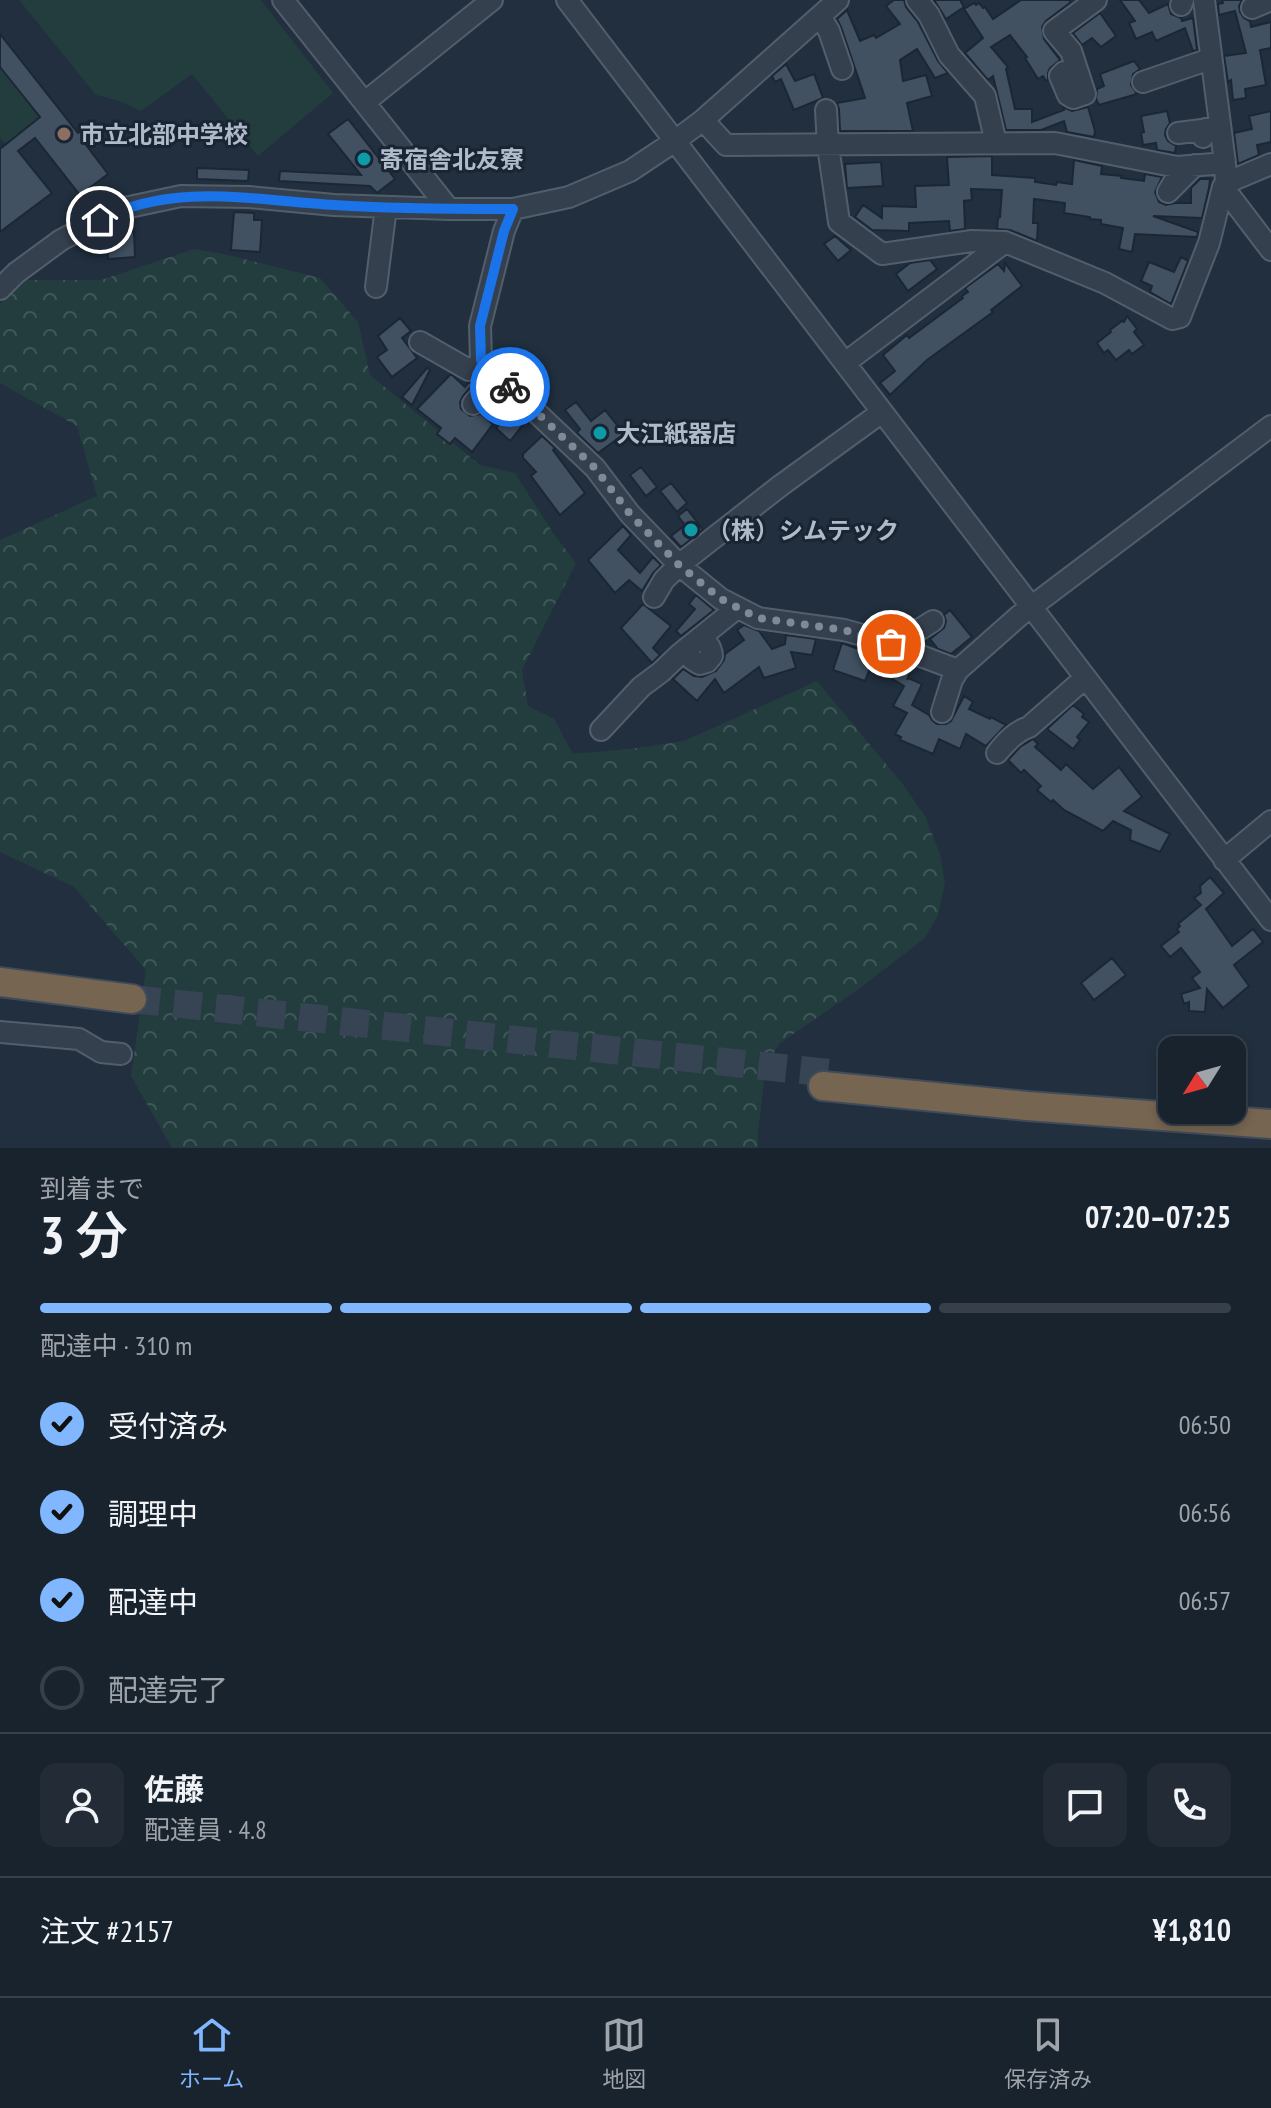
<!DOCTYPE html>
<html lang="ja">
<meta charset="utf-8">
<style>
:root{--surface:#19232e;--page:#222b36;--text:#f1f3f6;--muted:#9fa4aa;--line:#37404a;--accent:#80b7ff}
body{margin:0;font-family:"PT Sans Narrow","Noto Sans JP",sans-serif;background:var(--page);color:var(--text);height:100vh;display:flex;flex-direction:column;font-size:30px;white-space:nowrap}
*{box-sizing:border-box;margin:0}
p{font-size:26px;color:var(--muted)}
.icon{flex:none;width:44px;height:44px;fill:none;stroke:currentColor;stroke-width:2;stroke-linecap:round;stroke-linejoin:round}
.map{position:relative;height:1148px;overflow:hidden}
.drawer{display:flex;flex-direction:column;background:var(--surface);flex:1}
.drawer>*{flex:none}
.needle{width:52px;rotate:233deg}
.controls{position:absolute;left:1158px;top:1036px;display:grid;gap:16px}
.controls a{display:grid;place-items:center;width:88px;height:88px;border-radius:16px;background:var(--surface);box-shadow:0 4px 12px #0003,0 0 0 2px var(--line);font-size:40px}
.pin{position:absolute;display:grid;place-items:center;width:68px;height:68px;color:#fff;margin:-34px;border:4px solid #fff;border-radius:50%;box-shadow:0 2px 8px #0007}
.courier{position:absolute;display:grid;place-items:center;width:80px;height:80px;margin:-40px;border:6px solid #1a73e8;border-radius:50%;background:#fff;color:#222;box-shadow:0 2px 10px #0007}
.summary em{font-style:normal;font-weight:600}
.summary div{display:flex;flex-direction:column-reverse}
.summary{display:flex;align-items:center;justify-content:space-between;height:136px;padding:0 40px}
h1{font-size:52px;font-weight:600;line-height:60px}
.bar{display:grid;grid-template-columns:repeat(4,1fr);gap:12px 8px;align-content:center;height:96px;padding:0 40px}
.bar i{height:10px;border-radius:6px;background:var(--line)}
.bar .on{background:var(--accent)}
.bar p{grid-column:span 4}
.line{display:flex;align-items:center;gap:20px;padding:0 40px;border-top:2px solid var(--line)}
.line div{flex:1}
.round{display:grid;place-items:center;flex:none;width:84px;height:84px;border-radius:16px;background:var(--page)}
ol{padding:0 40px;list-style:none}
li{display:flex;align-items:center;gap:24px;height:88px}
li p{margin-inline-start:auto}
li .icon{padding:8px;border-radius:50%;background:var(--accent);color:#111;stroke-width:4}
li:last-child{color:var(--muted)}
li i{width:44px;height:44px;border:4px solid var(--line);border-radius:50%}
.dock{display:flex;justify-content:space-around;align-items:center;height:112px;border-top:2px solid var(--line);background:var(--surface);font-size:22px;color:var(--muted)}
.dock a{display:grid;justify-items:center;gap:4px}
.dock .on{color:var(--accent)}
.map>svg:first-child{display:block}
.grass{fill:#233d3f}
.forest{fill:url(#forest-crowns)}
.building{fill:#415162;stroke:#1c2735;stroke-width:2}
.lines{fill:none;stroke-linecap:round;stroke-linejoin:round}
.highway-tunnel{stroke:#364453;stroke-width:28;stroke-dasharray:28 14;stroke-linecap:butt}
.minor-casing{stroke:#535e6c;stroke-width:24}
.highway-casing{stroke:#404b59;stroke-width:32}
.minor{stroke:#35404e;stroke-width:20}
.highway{stroke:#756551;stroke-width:28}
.done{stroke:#7e8a98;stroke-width:8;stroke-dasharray:0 14.4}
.route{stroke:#1a73e8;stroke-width:10}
.education-dot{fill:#8d6e63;stroke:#1a2533;stroke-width:3}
.culture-dot{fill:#0f9aa8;stroke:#1a2533;stroke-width:3}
.labels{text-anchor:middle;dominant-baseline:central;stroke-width:6;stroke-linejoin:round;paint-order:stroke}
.poi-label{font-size:24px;font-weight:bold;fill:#b0bbc9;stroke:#1a2533;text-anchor:start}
</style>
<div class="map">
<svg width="1271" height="1148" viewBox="0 0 1271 1148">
<defs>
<pattern id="forest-crowns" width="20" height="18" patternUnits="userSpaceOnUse" patternTransform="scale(2)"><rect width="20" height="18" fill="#233d3f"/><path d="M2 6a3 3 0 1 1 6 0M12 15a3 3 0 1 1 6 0" fill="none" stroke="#405759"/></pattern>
</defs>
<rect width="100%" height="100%" fill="#212f3e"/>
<path class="grass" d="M19,0h242l72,93 -75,63 -66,-82 -51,37 -22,-10 -23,-6z
M0,67l40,50 -34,27 -6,-6z"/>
<path class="forest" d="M194,249l26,4 100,25 38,44 12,53 110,90 35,8 38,60 23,30 -54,107 6,36 26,13 19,35 57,-5 54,-8 133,-60 84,101 24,34 15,38 5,29 -7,32 -13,23 -69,53 -76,52 -14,22 -8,68v15h-586l-41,-72 15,-106 -72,-83 -74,-35v-312l97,-44 -20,-70 -77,-43v-79l22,-24h79z"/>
<path class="building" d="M894,0h10l2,7 12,15 20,39 10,12 -13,5 -18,-29 -17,11 3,21 23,-6 6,21 -25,7 6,28h-73l-1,-22 -2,-6 28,-5 -24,-71 -4,-8 10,-9 13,31 14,-6 2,3 24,-14 -14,-18z
M934,0h26l4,7 -18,12z
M1021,0h48l2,2 -25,19 -4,6 2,12 16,21 -10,8 -2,5v7l-2,1 -3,-5 -5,3 -13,-21 2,-1 -17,-22 -19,12 17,20 -2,2 9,40h17v13l32,-12 -1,-3 9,4 16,-4 7,24 -1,6 -27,-5 -3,-11 -23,9h-35l-13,-54 -5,4 -23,-27 18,-15 -19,-29 10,-6 2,2 3,-2 4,5 2,-1 8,12z
M1120,0h19l10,13 19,-9 3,10 10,4 1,3 11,-3 4,32 -4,1 -8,-23 -29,13 -4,-9 -16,7 -7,-16 6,-2z
M1222,0h20l-3,6 1,6 4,6 6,3 1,6 20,-5v26l-11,2 6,35 -21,4 1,9 -13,2 -2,-20 -3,2 -4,-26 22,-3 -11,-42 -16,4 -1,-11 5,-1z
M1100,13l16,23 -15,11 -9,-9 -10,7 -9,-12z
M0,34l78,99 9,-7 9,10 -10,9 22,29 -28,21 -45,-57 -17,13 34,42 -52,39v-83l40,-32 -40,-50z
M1134,61l6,8 -7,5 -2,11 6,9 -38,11 -3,-6 1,-10 7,-3 -4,-12z
M786,64l9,17 19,-7 9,24 -29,12 -13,-31 -6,3 -3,-6z
M1167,111l3,12 -4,6 -1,6 3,6 8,5 -1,7 -18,-3 -1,-7 -13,2 -2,-12 3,-1 -3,-16z
M1271,111v31l-14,3 2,10 -21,9 -4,-31 18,-4 -3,-13z
M348,119l47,60 -18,14 -7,-7 -91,-5 1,-10 81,4 -33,-41z
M992,156v19l43,3v4l21,3 1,-3 15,2 2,-24 28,6 -1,8 21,2 -1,2 23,3 1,-7 17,3 -7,15 4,10 7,3 9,-2h16v-15l9,-9h10l-1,9 -7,30 -49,-2 45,16 -1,5 -62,-3 -3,18 -13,-3 4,-21 -22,-4v-4l-11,-1v-2l-26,-4 1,-10 -31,-4 -1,24h5l-1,18 -27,-11 -13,-1 1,-11 2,-1 2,-27 -31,-1 1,11 -8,1 1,28 -15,2 -1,-10 -40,2v8l-37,-1 -17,-13 8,-12 19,13v-12l34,1 -1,-21 34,-1 -2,-28z
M881,162l2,24 -36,2 -2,-24z
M197,168l52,2 -1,11 -51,-2z
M234,212l20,1v7h8l-2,32 -29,-2z
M134,232l1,25 -27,2 -1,-25z
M835,236l16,14 -13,11 -14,-17z
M1181,257l7,4 -17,43 -21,-12 2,-6 -11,-5 8,-19 25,10z
M930,260l7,9 -29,22 -12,-17 14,-11z
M1005,263l17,23 -31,24 2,2 -66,48 -37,35 -10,-12 15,-12 -12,-16 24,-20 2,3 54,-40 -1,-2 6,-4 -3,-4 33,-24 6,7z
M1127,316l10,13 -3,3 10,13 -12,9 -3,-4 -13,10 -8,-10 -4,3 -7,-10 14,-11 -1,-2 12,-9 2,1z
M400,318l11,13 -9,7 15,20 -25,19 -15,-20 10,-7 -9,-14z
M427,368l3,2 -18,35 -10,-8z
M451,374l14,13 3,-4 8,-2 -13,15 -3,6 1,7 9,7 11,-2 12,10 -21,28 -17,-14 -5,6 -13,-10 4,-6 -24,-19z
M576,402l15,19 14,-11 19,24 -26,19 -21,-20 3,-4 -15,-19z
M513,408l13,13 -16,20 -14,-13z
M542,436l13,12 -2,2 32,43 -25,22 -29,-39 5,-4 -13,-14v-4z
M641,467l16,20 -11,9 -16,-21z
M671,483l16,20 -10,9 -17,-21z
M687,509l16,21 -22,17 -10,-11 14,-11 -7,-9z
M623,526l8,9 -13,15 22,23 13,-16 8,8 -8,8 -11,18 -13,-11 -14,13 -27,-33z
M696,595l18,15 -33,26 -5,-5 19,-22 -6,-5z
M643,604l28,22 -18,22 7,7 -8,8 -31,-35z
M950,610l22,27 -21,17 -13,-5 -8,-10 14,-11 2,-7 -2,-6z
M744,625l15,6 13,18 13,-5 1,-9 30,4 -4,16 -21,-3 5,16 -32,10 -5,-11 -35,26 -9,-14 -18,22 -24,-22 10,-10 11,7 8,1 14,-6 8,-11 1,-6 19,-14 -7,-10z
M842,643l27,10 1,-2 42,16 -5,13 1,-2 14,6 -10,21 17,10 3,5 5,4h9l5,-3 13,-25 9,6 -4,7 21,10 1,-2 15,8 -20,21 -20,-12 -6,15 -21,-10 -6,15 -33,-14 1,-3 -6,-3 12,-21 -14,-7 11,-20 -33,-20 -6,15 -32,-11z
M1073,705l11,9 -2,3 7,5 -12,15 3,3 -7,9 -26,-20z
M1033,739l5,5 -3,3 26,23 5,-6 27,25 26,-22 23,30 -18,14 46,23 -10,18 -30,-12 1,-10 -18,-9 -10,10 -39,-21 -11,-10 -2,2 -14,-12 4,-4 -17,-16 -3,3 -13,-13 12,-13z
M1210,877l14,16 -18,16 26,37 21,-17 10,13 -29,23 15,21 -26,22 -16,-19 -2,23 -16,-1v-9l-5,2 -3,-10 19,-6 -8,-10 8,-6 -19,-24 -11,9 -9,-11 18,-14 -2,-3 3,-3 -2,-2 23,-19 -7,-7 7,-5 -1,-7z
M1112,958l14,17 -32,25 -13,-17z"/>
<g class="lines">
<path class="highway-tunnel" d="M132,999l697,74"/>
<defs>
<path id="minor" d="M283,0l166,209
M567,0l704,920
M917,0l12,15 20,40 36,41 11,47
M1204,0l21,163 1,20 -3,4 48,63
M1181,5l2,-5
M1252,8l19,-8
M820,16l9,15 13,38
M1064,72l-4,4 8,19 5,3 12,-4 -14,-43 -17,-20 42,-31
M1143,82l67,-23
M365,102l127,-102
M826,110l2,36 11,76 43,32 90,-13 33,1 -160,121
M703,120l23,25 329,-2 122,24 48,-4
M1178,133l24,-3
M1203,137l-1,-7 17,-4
M1183,167l-15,25 27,-27
M1226,183l45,-19
M513,209l-9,22 -24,95 1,34 114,108 35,46 49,51 42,34 37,19 86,12 29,8 85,32 61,-54 252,-190
M1005,242l100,41 67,36 8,-2 29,-74 14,-56
M376,287l10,-80
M0,289l16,-16 45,-33 59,-31 61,-13 68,1 85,8 115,4h64l56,-12 61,-26 45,-30 28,-21 135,-120
M420,342l49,28 14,-8
M473,404l25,-28
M654,597l10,-17 15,-15 101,-79 102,-74
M891,644l20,-14h8l14,-9
M687,648c1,9 5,12 13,16l7,-2 5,-6c-1,-10 -4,-13 -13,-17
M942,712l10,-32 6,-10
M601,730l40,-43 20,-15 20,-19 56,-45
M997,753c9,-11 19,-22 32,-26l56,-49
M1224,860l47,-39
M0,1032l79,7 22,13 20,2"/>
<path id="highway" d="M0,982l132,17
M823,1086l204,20 244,18"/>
</defs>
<use href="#minor" class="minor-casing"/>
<use href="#highway" class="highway-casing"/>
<use href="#minor" class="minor"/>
<use href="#highway" class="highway"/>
</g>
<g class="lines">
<path class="done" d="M510,387l85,81 35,46 49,51 42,34 37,19 86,12 47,14"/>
<path class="route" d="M100,220c74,-39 157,-19 235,-15 59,4 118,4 178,4l-9,22 -24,95 1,34 29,27"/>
</g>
<circle class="education-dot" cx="64" cy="134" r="8"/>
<g class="culture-dot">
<circle cx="364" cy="159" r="8"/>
<circle cx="600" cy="433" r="8"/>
<circle cx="691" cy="530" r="8"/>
</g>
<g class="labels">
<g class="poi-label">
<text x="80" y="134">市立北部中学校</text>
<text x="380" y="159">寄宿舎北友寮</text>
<text x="616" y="433">大江紙器店</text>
<text x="707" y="530">（株）シムテック</text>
</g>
</g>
</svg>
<div class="controls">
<a><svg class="needle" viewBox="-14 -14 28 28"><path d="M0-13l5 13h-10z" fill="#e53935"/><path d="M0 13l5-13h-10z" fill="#9fa4aa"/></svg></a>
</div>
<div class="pin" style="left:891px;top:644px;background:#ea580c"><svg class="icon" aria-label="bag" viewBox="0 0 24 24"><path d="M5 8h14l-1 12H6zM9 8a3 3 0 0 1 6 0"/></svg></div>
<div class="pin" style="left:100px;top:220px;background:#1f2937"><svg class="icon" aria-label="home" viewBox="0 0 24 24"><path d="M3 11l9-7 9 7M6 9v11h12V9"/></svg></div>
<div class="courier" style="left:510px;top:387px"><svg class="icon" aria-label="bike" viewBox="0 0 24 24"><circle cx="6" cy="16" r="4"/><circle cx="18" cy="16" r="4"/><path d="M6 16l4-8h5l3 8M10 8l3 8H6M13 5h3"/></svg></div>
</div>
<section class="drawer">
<div class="summary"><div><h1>3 分</h1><p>到着まで</p></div><em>07:20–07:25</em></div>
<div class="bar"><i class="on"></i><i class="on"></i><i class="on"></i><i></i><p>配達中 · 310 m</p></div>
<ol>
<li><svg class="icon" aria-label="check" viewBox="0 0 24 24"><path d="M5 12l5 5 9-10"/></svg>受付済み<p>06:50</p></li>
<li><svg class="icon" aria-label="check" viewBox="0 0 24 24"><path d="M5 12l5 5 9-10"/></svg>調理中<p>06:56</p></li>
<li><svg class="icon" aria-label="check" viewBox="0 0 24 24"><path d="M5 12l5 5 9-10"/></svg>配達中<p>06:57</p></li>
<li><i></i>配達完了</li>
</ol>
<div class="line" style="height:144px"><a class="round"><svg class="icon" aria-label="person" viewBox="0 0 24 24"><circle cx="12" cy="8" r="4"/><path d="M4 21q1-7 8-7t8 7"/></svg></a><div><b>佐藤</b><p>配達員 · 4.8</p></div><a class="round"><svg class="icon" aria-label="chat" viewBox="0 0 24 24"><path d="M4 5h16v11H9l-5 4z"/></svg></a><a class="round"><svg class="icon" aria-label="phone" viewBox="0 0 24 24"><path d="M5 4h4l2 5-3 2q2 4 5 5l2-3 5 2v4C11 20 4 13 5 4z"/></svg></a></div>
<div class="line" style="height:104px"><div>注文 #2157</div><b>¥1,810</b></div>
</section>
<nav class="dock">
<a class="on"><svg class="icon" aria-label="home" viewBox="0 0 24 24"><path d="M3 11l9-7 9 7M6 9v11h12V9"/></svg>ホーム</a>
<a><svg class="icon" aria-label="map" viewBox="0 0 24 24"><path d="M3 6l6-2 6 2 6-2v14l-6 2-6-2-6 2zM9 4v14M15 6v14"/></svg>地図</a>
<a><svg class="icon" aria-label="saved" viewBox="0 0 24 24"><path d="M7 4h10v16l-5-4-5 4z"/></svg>保存済み</a>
</nav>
